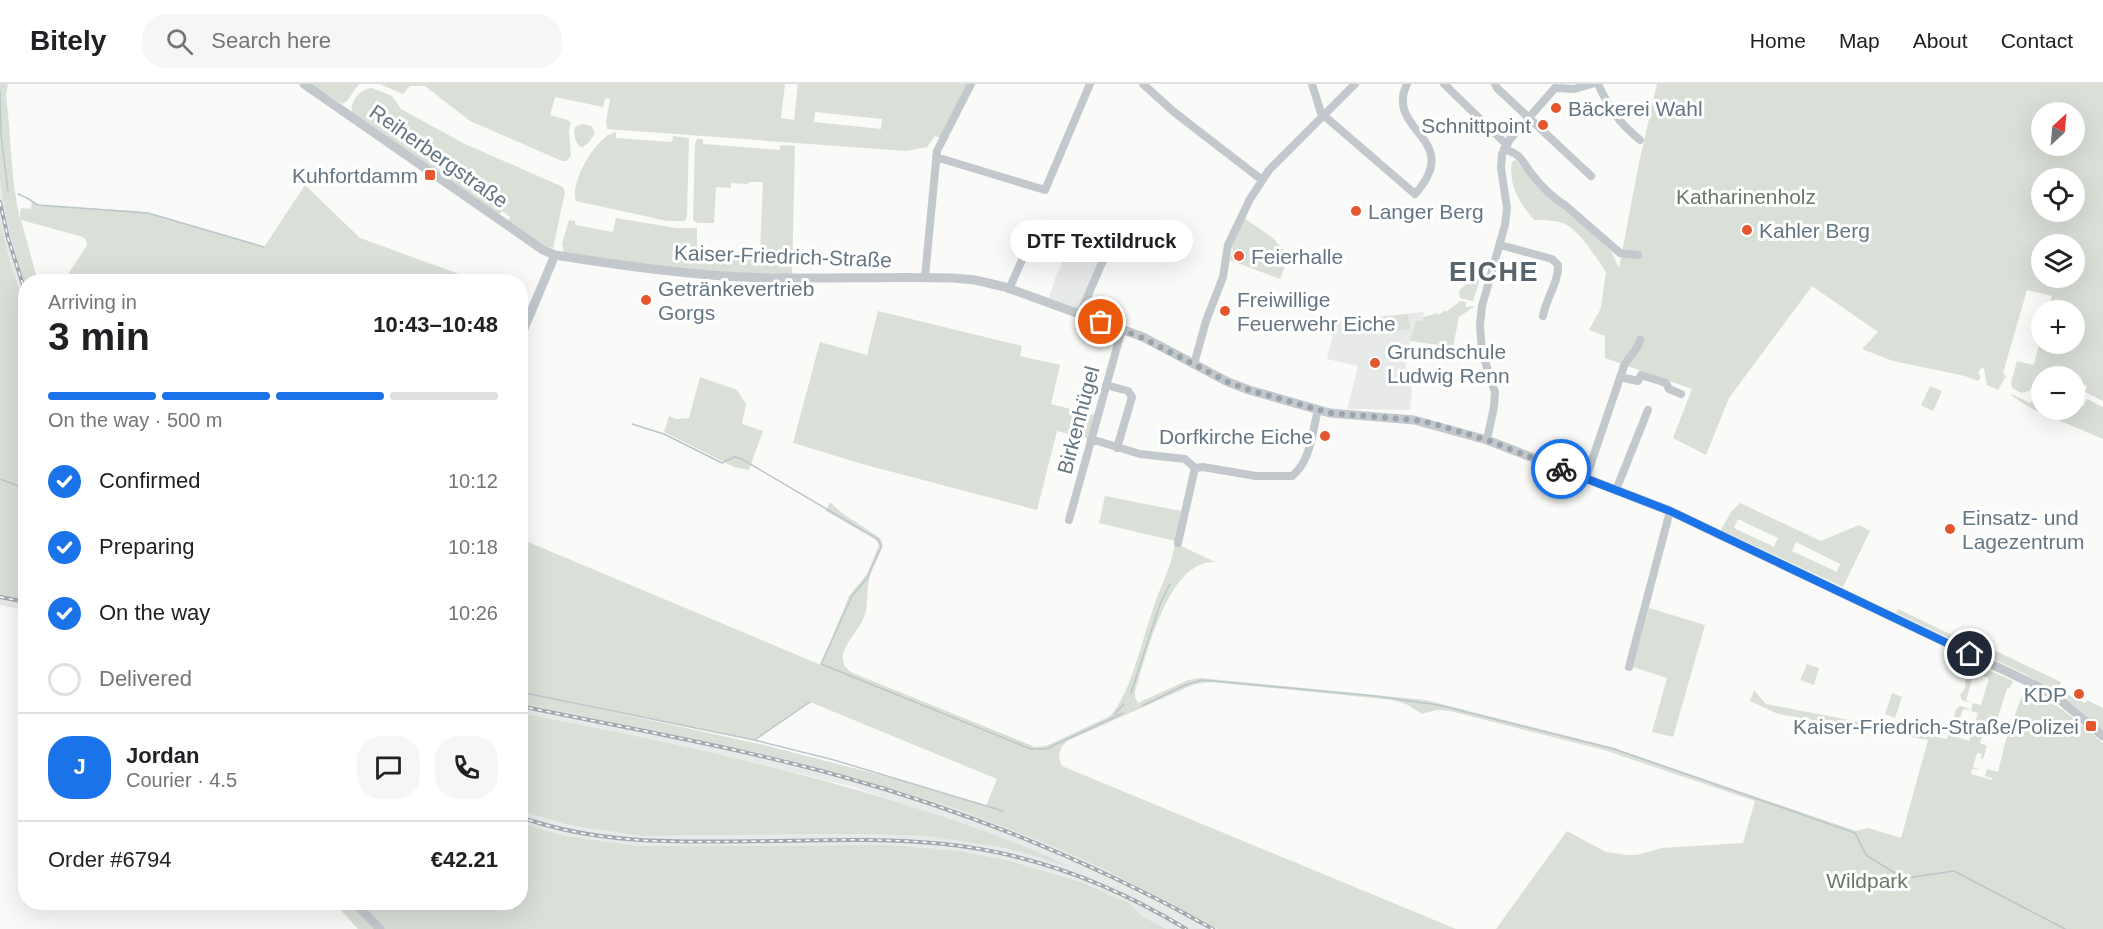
<!DOCTYPE html>
<meta charset="utf-8">
<style>
:root{--surface:#fff;--page:#f6f6f6;--text:#202124;--muted:#757577;--line:#e0e0e0;--accent:#1a73e8}
body{margin:0;font-family:Arial,sans-serif;background:var(--page);color:var(--text);height:100vh;display:flex;flex-direction:column;font-size:22px;white-space:nowrap}
*{box-sizing:border-box;margin:0}
p{font-size:20px;color:var(--muted)}
.icon{flex:none;width:33px;height:33px;fill:none;stroke:currentColor;stroke-width:2;stroke-linecap:round;stroke-linejoin:round}
.map{position:relative;flex:1;overflow:hidden}
.details{position:absolute;left:18px;top:190px;width:510px;height:636px;display:flex;flex-direction:column;background:var(--surface);border-radius:24px;box-shadow:0 6px 24px #0002}
.details>*{flex:none}
.needle{width:39px;rotate:26deg}
.fabs{position:absolute;left:2031px;top:18px;display:grid;gap:12px}
.fabs a{display:grid;place-items:center;width:54px;height:54px;border-radius:50%;background:var(--surface);box-shadow:0 6px 24px #0002;font-size:30px}
.pin{position:absolute;display:grid;place-items:center;width:51px;height:51px;color:#fff;margin:-26px;border:3px solid #fff;border-radius:50%;box-shadow:0 2px 6px #0007}
.courier{position:absolute;display:grid;place-items:center;width:60px;height:60px;margin:-30px;border:4px solid #1a73e8;border-radius:50%;background:#fff;color:#222;box-shadow:0 2px 8px #0007}
.bubble{position:absolute;height:42px;border-radius:21px;background:var(--surface);box-shadow:0 6px 24px #0002;font-size:20px;font-weight:600;line-height:42px;text-align:center}
.head em{font-style:normal;font-weight:600}
.head div{display:flex;flex-direction:column-reverse}
.head{display:flex;align-items:center;justify-content:space-between;height:102px;padding:0 30px}
h1{font-size:39px;font-weight:600;line-height:45px}
.bar{display:grid;grid-template-columns:repeat(4,1fr);gap:9px 6px;align-content:center;height:72px;padding:0 30px}
.bar i{height:8px;border-radius:4px;background:var(--line)}
.bar .active{background:var(--accent)}
.bar p{grid-column:span 4}
.line{display:flex;align-items:center;gap:15px;padding:0 30px;border-top:2px solid var(--line)}
.line div{flex:1}
.round{display:grid;place-items:center;flex:none;width:63px;height:63px;border-radius:24px;background:var(--page)}
ol{padding:0 30px;list-style:none}
li{display:flex;align-items:center;gap:18px;height:66px}
li p{margin-inline-start:auto}
li .icon{padding:6px;border-radius:50%;background:var(--accent);color:#fff;stroke-width:4}
li:last-child{color:var(--muted)}
li i{width:33px;height:33px;border:3px solid var(--line);border-radius:50%}
header{display:flex;align-items:center;gap:36px;box-sizing:border-box;height:84px;padding:0 30px;background:var(--surface);border-bottom:2px solid var(--line)}
header strong{font-size:28px}
nav{display:flex;gap:33px;margin-inline-start:auto;font-size:21px}
.search{width:420px;height:54px;background:var(--page);display:flex;align-items:center;gap:15px;box-sizing:border-box;padding:0 21px;border-radius:24px;color:var(--muted);font-size:22px}
.map>svg:first-child{display:block}
.built{fill:#e8e9e9}
.green{fill:#dadfd7;fill-rule:evenodd}
.lines{fill:none;stroke-linecap:round;stroke-linejoin:round}
.stream{stroke:#bbc7cb;stroke-width:1.5}
.minor{stroke:#c3c8cc;stroke-width:8}
.tertiary{stroke:#c3c8cc;stroke-width:9}
.rail-casing{stroke:#a2aab0;stroke-width:4}
.rail{stroke:#fff;stroke-width:1.5;stroke-dasharray:4.5;stroke-linecap:butt}
.done{stroke:#99a4ac;stroke-width:6;stroke-dasharray:0 10.8}
.route{stroke:#1a73e8;stroke-width:8}
.poi-dot{fill:#e4572e;stroke:#fff;stroke-width:2}
.labels{text-anchor:middle;dominant-baseline:central;stroke-width:6;stroke-linejoin:round;paint-order:stroke}
.poi-label{font-size:21px;fill:#657683;stroke:#fff;text-anchor:start}
.street-label{font-size:21px;fill:#657683;stroke:#fff}
.park-label{font-size:21px;fill:#687a64;stroke:#fff}
.district-label{font-size:27px;font-weight:bold;letter-spacing:1.5px;fill:#57646e;stroke:#fff}
</style>
<header>
<strong>Bitely</strong>
<div class="search"><svg class="icon" aria-label="search" viewBox="0 0 24 24"><circle cx="10" cy="10" r="6"/><path d="M15 15l6 6"/></svg>Search here</div>
<nav><a>Home</a><a>Map</a><a>About</a><a>Contact</a></nav>
</header>
<div class="map">
<svg width="2103" height="845" viewBox="0 0 2103 845">
<rect width="100%" height="100%" fill="#fafaf8"/>
<path class="built" d="M0,90l6,44 19,66v22l-14,-42 -11,-43z
M1077,144l32,10 -30,71 -30,-11 6,-19z
M1424,228l-2,9 -6,1 -11,38 2,22h2l3,8 -2,20 -63,-1 11,-43 -31,-7 9,-38z
M0,511l25,6v9l-25,-5z
M521,619l229,48 105,27 99,30 103,40 51,23 110,58h-51l-24,-12 -14,-14 -48,-21 -74,-22 -47,-9 -105,-6 -215,1 -74,-10 -45,-13v-12l47,14 73,11 213,-2 73,2 83,13 54,16 -56,-25 -155,-53 -105,-26 -227,-48z"/>
<path class="green" d="M0,0h8l-2,11c5,41 5,87 14,124v-8l2,-3 9,1 1,-8 6,4 98,6 12,2 116,34 41,-62 55,53 121,44h-418l24,-37 -1,-5 -3,-3 -62,-17 17,62h-12l-1,2c-11,-35 -22,-70 -25,-107 0,-31 0,-62 0,-93z
M311,0h48l-12,17 -5,3z
M380,0h405l-4,34 13,2 4,-36h169l-27,54 -5,-2 -8,11 -21,4 -299,-22 -1,-7 4,-23 -5,-1 -2,9 -48,-10 -5,18 18,5 3,3 -2,7 2,26 -5,5h-4l-92,-40 -45,-35h-15l-7,8zM815,28l67,7 -1,10 -67,-7z
M1657,0h446v317l-18,-9 2,-6 -12,-6 -1,-4h-7l-16,-7 -4,7h-3l-1,-2 -14,17 -8,2 -9,-5 -1,-6 6,-21 17,4 7,-29 1,8h32v-34h-26l4,-14 -25,-6 -24,83 3,3 -8,14 -11,-5 -3,-17 -4,1 -2,4 3,4 -3,4 -13,-5 -72,-15 -31,-12 16,-17 -66,-46 -83,112 -23,57 -33,-17 19,-49 -87,-31v-22l-16,-6 12,-22 5,-36c-9,-13 -25,-39 -39,-47 -10,-5 -23,-5 -33,-5 -14,-17 -26,-35 -22,-58l4,-2 12,15 31,31 18,13 34,32 8,17 20,-105zM2042,28h32v34h-32zM2042,94h32v34h-32zM2042,160h32v34h-32z
M372,4l20,8 9,13 64,35 98,43 2,5 -12,56 -10,-2 -35,-25 2,-4 -8,-6 -3,4 -147,-103c-2,-11 8,-23 20,-24z
M582,40l9,2 4,7 -6,9 -6,5 -4,-1c-4,-7 -6,-11 -4,-19z
M616,48v6l56,4 1,-6 16,2 -2,78 -2,5h-18l-91,-20c-7,-17 20,-66 40,-69z
M697,55h6v5l77,6v-5l15,1 -3,130 -114,-6 -114,-17 -2,-9 7,-24 6,1v4l38,7 3,-14 60,10h21v23l63,2 3,-71h-14l-1,2 -17,-1v5l-15,-1 -2,36h-17l-4,-3 2,-77z
M1244,134l29,20 16,18 -9,23 -50,-19 3,-10 -1,-4z
M0,137l11,43 14,42v295l-25,-6z
M1481,192l-8,25 -13,-3 -1,-7 8,-8z
M1460,217l6,1v5l9,-1 -16,11 -6,30 -43,-6 6,-20h6l1,-4 15,-4 1,2 6,-5 1,2z
M878,227l144,35 -2,10 40,9 -9,39 46,12 -6,23 -34,-8 -20,79 -171,-45 -73,-22 27,-101 47,13z
M1408,230l2,15 -28,4 -2,-16z
M700,293l37,13 9,14 -4,20 21,7 -14,39 -15,-3 -70,-35 5,-16 7,3 13,-1z
M1930,302l12,5 -9,20 -12,-6z
M2011,310l19,9 5,-7 4,2 2,-4 1,16h32l1,-8 8,5 4,-8 16,8v32l-71,-30 -20,-13z
M1105,412l76,15 -6,30 -76,-18z
M830,418l12,11 38,25 3,7c-4,12 -11,23 -14,35 -3,13 0,25 -5,37 -5,13 -17,23 -21,37 -2,9 3,15 10,19l182,74 11,-1 64,-30c21,-22 32,-77 43,-107 7,-23 19,-42 22,-66l40,19c-47,-3 -69,95 -80,130v5l3,6 50,-23 13,-2 225,22 185,47 245,84 12,-3 33,10 27,-98 -150,-26 -28,-13 4,-11 12,14 181,35 9,-30 4,-3 9,3v1l-6,-1 -9,27 15,5 9,-28 -7,-2 2,-8 8,2 8,-27 -15,-5 -8,27 4,3 -8,-3 -2,-5c5,-5 7,-10 5,-16l4,-3v-6l4,2 4,-7 36,16 -3,6 -3,2 -10,31 -9,-3 -8,26 7,3 -4,13h-2l1,-5 -5,-1 -4,14 8,3 -9,-1 -1,5 21,6v-2l-7,-2 2,-7 11,3 7,-29 20,-56 38,23 40,33v186h-607l71,-98 39,21 21,3h10l25,-7 81,-5 12,-42 -151,-51 -154,-39 -14,-1 -14,4 -14,-9 -15,-5 -181,-18 -17,2 -128,57c-8,8 -10,14 -5,25l394,163h-238l-110,-58 -51,-23 -103,-40 -99,-30 -105,-27 -230,-48 1,-164 300,126 28,-69 18,-22 12,-29 -4,-6 -49,-28zM543,613l211,43 56,-38 187,77 -11,27 -86,-26 -140,-36z
M1740,419l81,38 38,-16 11,6 -27,56 -122,-57 10,-18zM1738,435l40,19 -4,9 -40,-19zM1796,458l44,22 -3,8 -45,-21z
M1649,524l56,17 -32,112 -21,-5 15,-54 -34,-11z
M1898,525l54,26 4,-3 105,50 -4,8 -3,1 -29,-17 -129,-61z
M1807,580l12,4 -5,17 -14,-5z
M1892,609l10,4 -7,21 -10,-4z
M2068,611l17,8 2,-3 16,8v22l-36,-31z
M521,629c140,28 281,56 416,102 45,15 90,30 132,52l-59,-18 -83,-13 -73,-2 -213,2 -73,-11 -47,-14z
M521,739l45,13 74,10 251,-1 69,6 47,9 74,22 48,21 14,14 24,12h-809l-24,-26h186z"/>
<g class="lines">
<path class="stream" d="M0,7l1,43 7,57
M18,110l9,4 11,7 110,8 116,34
M632,340l32,10 58,29 12,-6 6,1 139,82 2,7 -14,31 -15,18 -31,68 210,85h15l77,-36
M0,395l26,10
M520,608l234,48 80,20 169,51
M1131,609l29,-89 10,-20
M1142,622l43,-21 17,-5 173,16 63,9 176,44 241,84 11,22 32,20 15,2 41,-6 111,58
M1115,630l9,-10
M756,655l54,-37"/>
<path class="minor" d="M1143,0l31,28 88,68
M1312,0l9,29 94,81c50,-56 -31,-62 -8,-110
M1444,0l62,60
M1495,0l2,4 94,88
M1598,0c11,24 21,39 42,56
M1555,4l19,1 18,-5
M1504,65c18,6 17,11 27,24 9,12 22,25 35,33l54,47 18,2
M936,73l109,33 45,-106
M1500,161l52,14 6,6c1,17 -12,33 -15,51
M925,193l12,-126 34,-67
M1009,205l22,-49
M1080,230l36,-84
M1194,280l12,-43 17,-44 5,-32 22,-46 19,-29 86,-86
M1620,293l18,4 3,-6 25,8 3,6 12,5
M1106,301l22,6 4,6 -15,51
M1091,355l49,15 45,5 10,9 8,-1 53,9h36c19,-15 20,-44 26,-66
M1487,356l7,-33 1,-15 -13,-40 -2,-27 2,-19 23,-81 2,-17 -6,-40 1,-14 8,-15 45,-51
M1586,394l38,-112c5,-11 13,-14 16,-26
M1616,406l32,-80
M1069,436l53,-191
M1178,459l17,-75
M1629,583l41,-156"/>
<path class="tertiary" d="M304,0l239,166 12,5c62,10 124,19 187,22 70,3 141,-1 211,1l22,2 30,7 138,50 85,45 21,8 81,23 84,7 73,20 183,71 367,175 22,13 44,37
M520,254l35,-83
M355,819l25,26"/>
<defs>
<path id="rail" d="M0,118l8,36 18,56
M0,513l26,5
M520,622c107,22 215,41 320,70 130,36 255,87 373,153
M520,733c82,29 166,25 252,24 57,-1 115,-3 172,3 87,9 168,40 242,85"/>
</defs>
<use href="#rail" class="rail-casing"/>
<use href="#rail" class="rail"/>
</g>
<g class="lines">
<path class="done" d="M1101,238l42,16 85,44 21,8 81,23 84,7 17,3 56,17 74,29"/>
<path class="route" d="M1561,385l109,42 300,143"/>
</g>
<g class="poi-dot">
<circle cx="1556" cy="24" r="6"/>
<circle cx="1543" cy="41" r="6"/>
<rect x="424" y="85" width="12" height="12" rx="3"/>
<circle cx="1356" cy="127" r="6"/>
<circle cx="1747" cy="146" r="6"/>
<circle cx="1239" cy="172" r="6"/>
<circle cx="646" cy="216" r="6"/>
<circle cx="1225" cy="227" r="6"/>
<circle cx="1375" cy="279" r="6"/>
<circle cx="1325" cy="352" r="6"/>
<circle cx="1950" cy="445" r="6"/>
<circle cx="2079" cy="610" r="6"/>
<rect x="2085" y="636" width="12" height="12" rx="3"/>
</g>
<g class="labels">
<g class="poi-label">
<text x="1568" y="24">Bäckerei Wahl</text>
<text x="1531" y="41" text-anchor="end">Schnittpoint</text>
<text x="418" y="91" text-anchor="end">Kuhfortdamm</text>
<text x="1368" y="127">Langer Berg</text>
<text x="1759" y="146">Kahler Berg</text>
<text x="1251" y="172">Feierhalle</text>
<text x="658" y="204">Getränkevertrieb<tspan x="658" dy="24">Gorgs</tspan></text>
<text x="1237" y="215">Freiwillige<tspan x="1237" dy="24">Feuerwehr Eiche</tspan></text>
<text x="1387" y="267">Grundschule<tspan x="1387" dy="24">Ludwig Renn</tspan></text>
<text x="1313" y="352" text-anchor="end">Dorfkirche Eiche</text>
<text x="1962" y="433">Einsatz- und<tspan x="1962" dy="24">Lagezentrum</tspan></text>
<text x="2067" y="610" text-anchor="end">KDP</text>
<text x="2079" y="642" text-anchor="end">Kaiser-Friedrich-Straße/Polizei</text>
</g>
<g class="street-label">
<text transform="translate(439 72) rotate(35)">Reiherbergstraße</text>
<text transform="translate(783 172) rotate(2)">Kaiser-Friedrich-Straße</text>
<text transform="translate(1078 336) rotate(-75)">Birkenhügel</text>
</g>
<g class="park-label">
<text x="1746" y="112">Katharinenholz</text>
<text x="1867" y="796">Wildpark</text>
</g>
<g class="district-label">
<text x="1494" y="188">EICHE</text>
</g>
</g>
</svg>
<div class="fabs">
<a><svg class="needle" viewBox="-14 -14 28 28"><path d="M0-13l5 13h-10z" fill="#e53935"/><path d="M0 13l5-13h-10z" fill="#757577"/></svg></a>
<a><svg class="icon" aria-label="locate" viewBox="0 0 24 24"><circle cx="12" cy="12" r="6"/><path d="M12 2v4M12 18v4M2 12h4M18 12h4"/></svg></a>
<a><svg class="icon" aria-label="layers" viewBox="0 0 24 24"><path d="M12 4l9 5-9 5-9-5zM3 14l9 5 9-5"/></svg></a>
<a>+</a>
<a>−</a>
</div>
<div class="pin" style="left:1101px;top:238px;background:#ea580c"><svg class="icon" aria-label="bag" viewBox="0 0 24 24"><path d="M5 8h14l-1 12H6zM9 8a3 3 0 0 1 6 0"/></svg></div>
<div class="pin" style="left:1970px;top:570px;background:#1f2937"><svg class="icon" aria-label="home" viewBox="0 0 24 24"><path d="M3 11l9-7 9 7M6 9v11h12V9"/></svg></div>
<div class="courier" style="left:1561px;top:385px"><svg class="icon" aria-label="bike" viewBox="0 0 24 24"><circle cx="6" cy="16" r="4"/><circle cx="18" cy="16" r="4"/><path d="M6 16l4-8h5l3 8M10 8l3 8H6M13 5h3"/></svg></div>
<div class="bubble" style="left:1010px;top:136px;width:183px">DTF Textildruck</div>
<section class="details">
<div class="head"><div><h1>3 min</h1><p>Arriving in</p></div><em>10:43–10:48</em></div>
<div class="bar"><i class="active"></i><i class="active"></i><i class="active"></i><i></i><p>On the way · 500 m</p></div>
<ol>
<li><svg class="icon" aria-label="check" viewBox="0 0 24 24"><path d="M5 12l5 5 9-10"/></svg>Confirmed<p>10:12</p></li>
<li><svg class="icon" aria-label="check" viewBox="0 0 24 24"><path d="M5 12l5 5 9-10"/></svg>Preparing<p>10:18</p></li>
<li><svg class="icon" aria-label="check" viewBox="0 0 24 24"><path d="M5 12l5 5 9-10"/></svg>On the way<p>10:26</p></li>
<li><i></i>Delivered</li>
</ol>
<div class="line" style="height:108px"><b class="round" style="background:var(--accent);color:#fff">J</b><div><b>Jordan</b><p>Courier · 4.5</p></div><a class="round"><svg class="icon" aria-label="chat" viewBox="0 0 24 24"><path d="M4 5h16v11H9l-5 4z"/></svg></a><a class="round"><svg class="icon" aria-label="phone" viewBox="0 0 24 24"><path d="M5 4h4l2 5-3 2q2 4 5 5l2-3 5 2v4C11 20 4 13 5 4z"/></svg></a></div>
<div class="line" style="height:78px"><div>Order #6794</div><b>€42.21</b></div>
</section>
</div>
